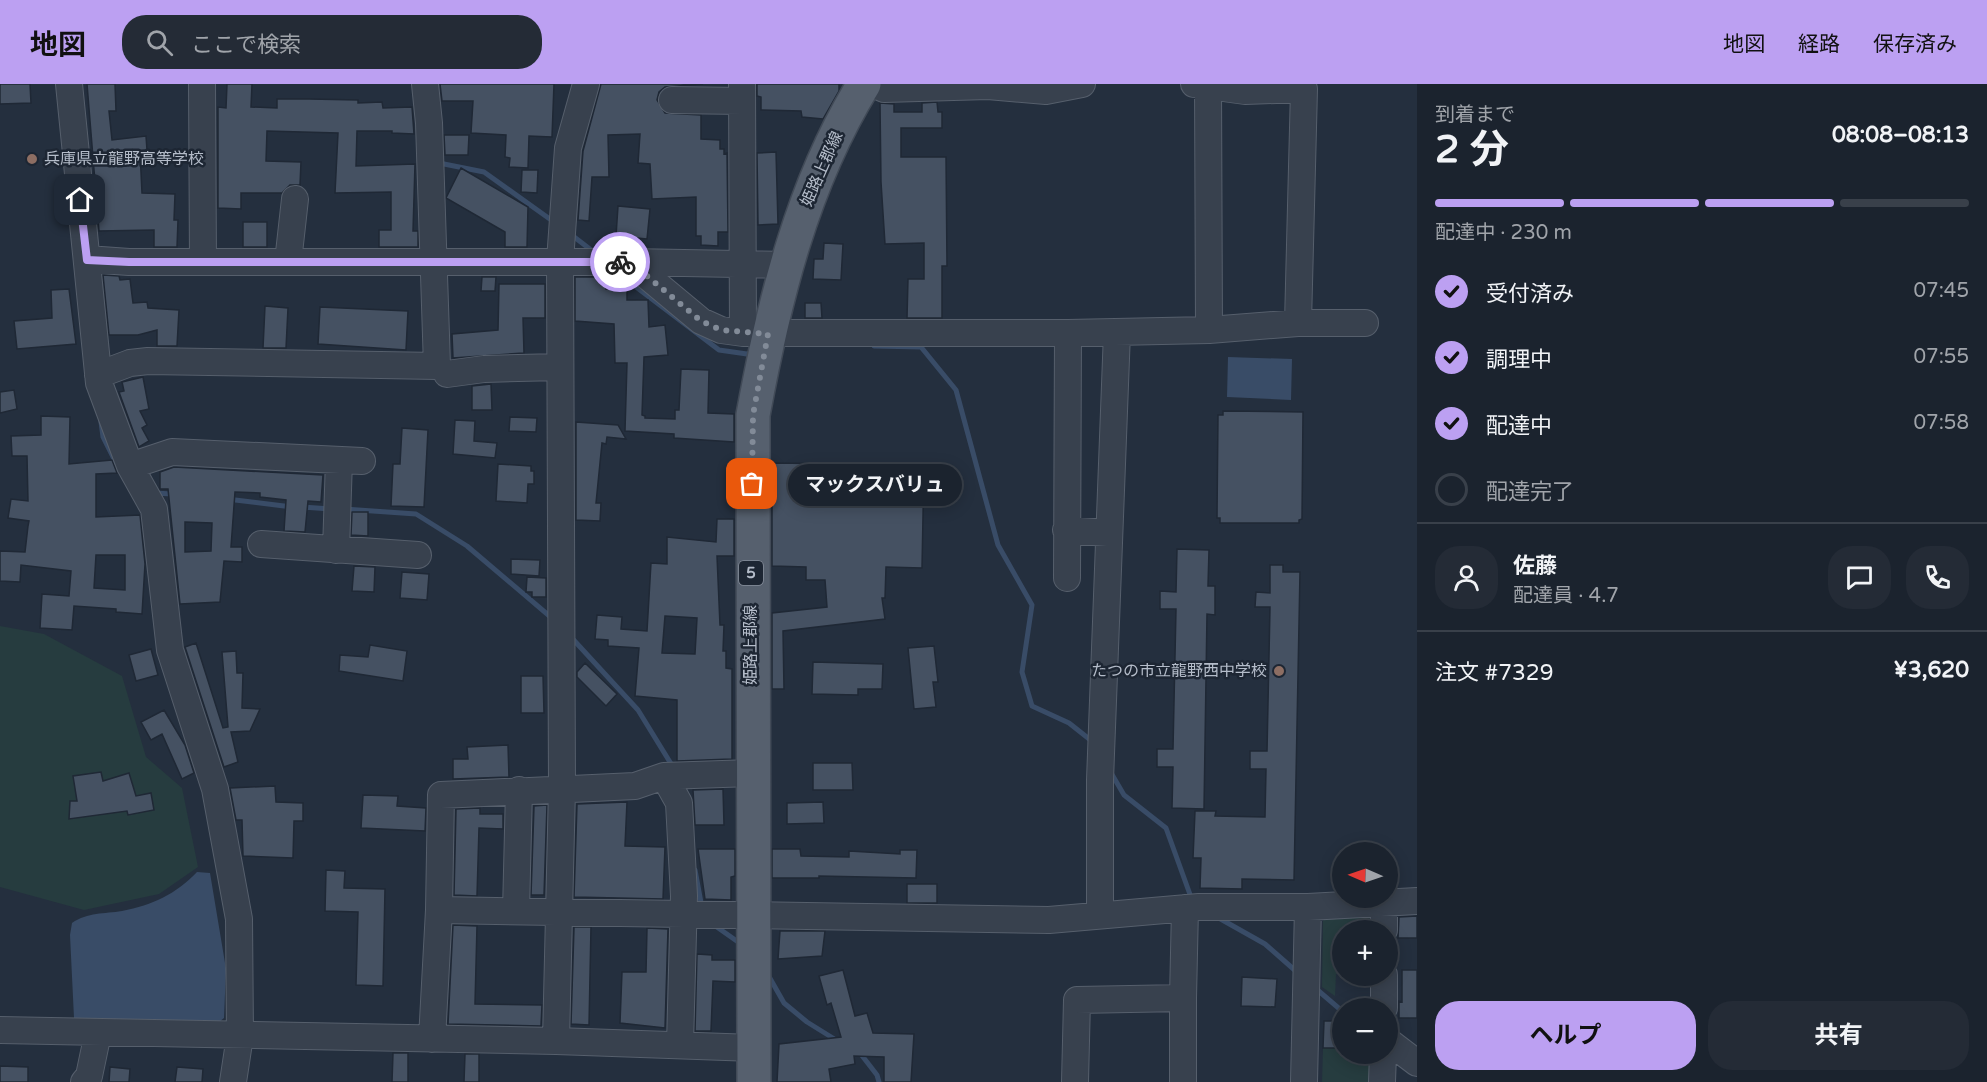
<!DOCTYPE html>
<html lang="ja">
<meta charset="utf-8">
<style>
:root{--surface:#1b232e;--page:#242b36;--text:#f1f3f6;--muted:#a0a4aa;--line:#39404a;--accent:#bca0f2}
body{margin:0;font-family:"Varela Round","Noto Sans JP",sans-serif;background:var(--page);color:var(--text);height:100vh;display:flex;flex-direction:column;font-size:22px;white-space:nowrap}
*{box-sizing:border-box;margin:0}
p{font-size:20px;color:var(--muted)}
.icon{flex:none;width:33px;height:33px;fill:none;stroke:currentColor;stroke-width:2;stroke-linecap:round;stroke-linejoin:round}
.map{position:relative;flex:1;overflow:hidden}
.details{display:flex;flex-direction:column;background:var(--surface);width:570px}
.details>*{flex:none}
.needle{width:39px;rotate:272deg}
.fabs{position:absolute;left:1332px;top:758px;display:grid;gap:12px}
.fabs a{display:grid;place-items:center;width:66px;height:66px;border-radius:50%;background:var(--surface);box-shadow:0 3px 15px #0003,0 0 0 2px var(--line);font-size:30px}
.pin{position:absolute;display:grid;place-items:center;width:51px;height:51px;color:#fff;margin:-26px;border-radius:12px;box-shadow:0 3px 9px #0006}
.courier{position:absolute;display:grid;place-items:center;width:60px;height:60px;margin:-30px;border:4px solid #bca0f2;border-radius:50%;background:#fff;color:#222;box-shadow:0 2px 8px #0007}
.bubble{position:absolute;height:42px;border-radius:21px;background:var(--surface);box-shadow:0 3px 15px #0003,0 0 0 2px var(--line);font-size:20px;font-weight:700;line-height:42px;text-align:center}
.summary em{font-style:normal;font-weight:700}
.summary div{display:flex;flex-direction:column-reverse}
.summary{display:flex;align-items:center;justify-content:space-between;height:102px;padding:0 18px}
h1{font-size:39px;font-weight:700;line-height:45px}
.bar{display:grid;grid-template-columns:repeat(4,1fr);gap:9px 6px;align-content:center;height:72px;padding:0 18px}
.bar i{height:8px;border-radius:4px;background:var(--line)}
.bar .active{background:var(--accent)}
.bar p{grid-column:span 4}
.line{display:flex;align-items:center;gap:15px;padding:0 18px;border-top:2px solid var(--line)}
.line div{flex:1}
.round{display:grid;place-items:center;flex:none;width:63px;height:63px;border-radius:24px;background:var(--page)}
ol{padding:0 18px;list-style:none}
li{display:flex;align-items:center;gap:18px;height:66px}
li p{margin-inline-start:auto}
li .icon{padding:6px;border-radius:50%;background:var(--accent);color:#111;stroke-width:4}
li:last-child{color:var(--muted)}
li i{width:33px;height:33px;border:3px solid var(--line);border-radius:50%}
.primary-button{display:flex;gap:12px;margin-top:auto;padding:12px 18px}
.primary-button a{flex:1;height:69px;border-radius:24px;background:var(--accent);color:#111;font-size:24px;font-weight:700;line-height:69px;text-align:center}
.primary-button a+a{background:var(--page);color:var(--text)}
header{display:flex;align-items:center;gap:36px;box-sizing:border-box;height:84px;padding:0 30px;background:var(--accent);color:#111}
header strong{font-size:28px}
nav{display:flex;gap:33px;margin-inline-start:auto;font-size:21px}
.search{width:420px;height:54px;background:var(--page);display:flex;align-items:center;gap:15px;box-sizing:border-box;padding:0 21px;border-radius:24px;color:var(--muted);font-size:22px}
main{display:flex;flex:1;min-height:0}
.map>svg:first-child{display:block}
.green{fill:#263c3f}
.water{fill:#394c67}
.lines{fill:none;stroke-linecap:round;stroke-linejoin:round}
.stream{stroke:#394c67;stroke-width:5}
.building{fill:#455162;stroke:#1f2835;stroke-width:1.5;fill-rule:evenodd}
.minor-casing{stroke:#565f6c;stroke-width:28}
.major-casing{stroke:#414a57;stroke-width:36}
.minor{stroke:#38414e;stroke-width:26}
.major{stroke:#56606e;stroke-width:33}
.done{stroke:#828b98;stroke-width:6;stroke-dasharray:0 10.8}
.route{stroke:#bca0f2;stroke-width:8}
.education-dot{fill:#8d6e63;stroke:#1d2633;stroke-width:2}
.labels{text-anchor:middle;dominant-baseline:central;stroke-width:5;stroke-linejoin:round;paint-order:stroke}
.shield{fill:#1d2633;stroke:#878f9c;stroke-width:1.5}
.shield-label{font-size:15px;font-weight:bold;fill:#b4bcc9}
.poi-label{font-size:16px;fill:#b4bcc9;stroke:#1d2633;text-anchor:start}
.street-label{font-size:16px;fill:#b4bcc9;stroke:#1d2633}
</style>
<header>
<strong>地図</strong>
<div class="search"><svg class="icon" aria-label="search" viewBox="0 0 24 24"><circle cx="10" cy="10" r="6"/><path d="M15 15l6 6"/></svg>ここで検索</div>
<nav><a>地図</a><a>経路</a><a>保存済み</a></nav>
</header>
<main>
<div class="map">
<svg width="1417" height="998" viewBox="0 0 1417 998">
<rect width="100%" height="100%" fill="#242f3e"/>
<path class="green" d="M0,542l44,8 78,42 24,81 36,31 16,79 -39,27 -75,16 -84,-23z
M1365,825l11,11 -1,10h-33v44h-6l-1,22 -13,-9 1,-66 8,-10z
M1323,964h19v5h30v29h-50z"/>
<path class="water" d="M1228,273l64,2 -1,41 -64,-3z
M197,788l13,1 16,96 -2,49 -5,4 -145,-4 -4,-83 2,-12c16,-11 32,-9 50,-12 31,-6 54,-17 75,-39z"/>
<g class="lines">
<path class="stream" d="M439,76v3l45,9 70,50
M569,149l26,20
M615,187l104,79 28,4 8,-2
M874,262l47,1 35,43 42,155 34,60 -10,67 10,34 37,17 24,19
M101,338l2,15 13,26
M153,409l20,1
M227,415l65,8
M302,423l29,2
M344,425l72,5 51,32 86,73
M570,552l68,74 35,57
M1110,687l14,24 42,33 26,72
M695,786l7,38
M1217,833l48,27 33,29
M714,841l27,19
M767,889l17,30 23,19 29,18
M1314,903l28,24
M860,969l17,22 2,7"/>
</g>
<path class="building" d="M0,0h30l1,19 -31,1z
M87,0h28l1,27h-7l3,29 34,-4 1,14 -7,1 2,42 33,1 -1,26h4l-1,27h-23v-17l-55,1z
M227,0h25l-1,23 26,1v-9h32l49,1v3l24,-1 1,6 29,-1 2,27 -22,-1v-2h-35l-1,35 59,-2 -2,67h5v16h-39v-17h12v-38l-56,1 3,-60 -71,-2 -1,30 35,1 -1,23h-10l-8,8h-41v16l-23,-1v-101l8,1z
M440,0h114l-2,53 -23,-1 -1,32 -19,-1 1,-9 -5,-1 1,-22 -35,-2 2,-32h-31z
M601,0h102l-38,3 -6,5 -2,8 8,13 36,2v24l19,1v9h4v5l3,-1 1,79h-10v14l-17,-1v-9h-5v-39l-44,2 -2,-35 -12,-1 2,-29 -32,1 1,42h-17l-3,44 -11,-1 5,-69z
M757,0h82v7l-16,28 -21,-2 -1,-6 -40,-1v-13l-4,-1z
M937,18l1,10h4v16h-41v29h45l1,109h-5v52h-35l1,-39h16v-36l-39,1 -4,-62 -1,-79 14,1v8h28v-9z
M444,51h25l-1,20h-23z
M776,68l2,72 -20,1 -1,-72z
M461,84l67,39 -1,40h-22v-15l-59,-34z
M522,86h16l-1,23 -16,-1z
M618,122l32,3 -3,30 -31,-3z
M243,138h24v25h-24z
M824,159l19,1 -2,36 -28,-1 1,-20h9z
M103,191l16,1 1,4 10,-1 3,24 14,-1 1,6 31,2 -2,36h-20v-16l-19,5h-29z
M482,193h14l-1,14h-14z
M575,193h32l-1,12h21v11h21l1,27 16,-2 3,30 -24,2 -2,58 3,1v2l30,1v-9h4l2,-41 28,1 -1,43 26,1v28l-60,-4v-4l-49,-3 2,-68h-12l-1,-39 -39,-3z
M499,200h46v34h-22l1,35 -71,5 -1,-24 46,-4z
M69,205l7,55 -59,5 -3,-28 38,-3 -1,-28z
M805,219h16l1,15h-17z
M265,222l23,2 -2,40h-23z
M320,223l88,4 -2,39 -88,-6z
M143,293l6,32 -9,2 7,14 -5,3 7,13 -10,6 -20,-55 5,-1 -2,-9z
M491,300l1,26h-20v-24z
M14,306l3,19 -17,4v-21z
M1223,327l80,1 -1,107 -3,1v3h-79v-5h-3l1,-103h5z
M41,332l29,1 -1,47 43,-4 5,13 -21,1v43l44,-2 5,49 -3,50 -26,-2v-3l-42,-3 -2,24 -32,-2 2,-34 27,2 2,-25 -50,-6 -1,17 -20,-1v-30l25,1 3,-26 1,-5 -21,-3 3,-19 17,2 -1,-45h-15l-1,-20 30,-1zM96,471h29v35l-31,-2z
M510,333l27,1 -1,14 -27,-1z
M455,336l20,1 -1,20 23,2 -2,15 -42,-4z
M576,338l42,3 8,14 -19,-2 -1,7 -4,-1 -6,60h5l-1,18 -24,-1z
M402,344l26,2 -4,77 -33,-1 2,-42h7z
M772,379l152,2 -2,103 -36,-1 -1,31h-3l3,21 -102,12 1,58h-12v-76l55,-6 -2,-27h-19v-13l-34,-1z
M498,380l33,2v5h3v13h-6l-1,19 -31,-2z
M174,383l149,8 -2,27 -13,-1 -3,31 -21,-1 2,-31 -26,-3v-4l-25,-1 -4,55h11v15l-18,-1 -4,41 -40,2 -12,-115h-8v-17zM185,438l27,1 -1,28 -26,1z
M352,428h16v24l-17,-1z
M717,435h17v37h-17l3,69h4l-1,26h3v17l6,1v90l-55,2v-61l-42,-4 4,-48 -31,-2v-6l-13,-1 2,-24 25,2 -1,12 26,2 4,-68 16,1v-27l49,5zM665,532l32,2 -2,36 -33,-1z
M1177,465l32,1 -1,36h7v29l-8,-1 -3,195 -32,-1 1,-41h-16v-18h16l3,-140h-16v-18l16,1z
M511,475l29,1 -1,16 -28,-2z
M1270,481h13v7h17l-6,308 -52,-1v10l-42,-1 1,-30h-8l2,-47h21l-1,5 50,1 1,-48h-16v-18h17l3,-144h-15l1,-15 14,1z
M354,482l21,1 -1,25 -22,-1z
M402,488l27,2 -2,26 -27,-2z
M527,493l19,1v19h-14v-5h-6z
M196,559l27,85 5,-1 -6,-75 14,-1 1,22h6l-1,35 18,1 -10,22 -19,1 7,30 -14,5 -39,-120z
M370,561l37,6 -4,30 -64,-10 1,-16 28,2z
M934,562l4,36h-5l3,25 -22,2 -6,-61z
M151,565l7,26 -22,6 -7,-26z
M813,578l70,2 -1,25h-24v6l-46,-1z
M585,579l32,31 -11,12 -29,-29v-5z
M521,592h22l1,37h-23z
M164,626l21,35 9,28 -12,6 -20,-45 -11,6 -10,-18z
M508,661l1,32 -56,2v-20h15l-1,-12z
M813,679h39l1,27h-40z
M101,688l2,9 26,-8 7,23 15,-3 3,17 -26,5 -1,-4 -58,8 1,-18h7l-4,-25z
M275,702l1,16 27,1v18h-9l-1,37 -50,-2 -1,-36h-6l-6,-32z
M723,705l1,36h-29l-2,-35z
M363,711l35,1 -1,10 29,2 -1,23 -64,-3z
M627,718l-2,44 40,1 -2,52 -89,-2 3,-93z
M823,718l1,21 -37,1v-21z
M547,721l-3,90h-13l3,-89z
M480,724v6h23v15l-24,-1 -2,68 -23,-1 2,-86z
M698,765h37v27l-4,1v23l-26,-1z
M772,765h28l1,7 48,1v-6l51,3v-4h17l-1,28 -97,-2v2h-47z
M326,786l19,1 -1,17 41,1 -2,97 -27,-1 2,-73 -33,-1z
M907,800h30v19h-30z
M1417,832v22h-19l1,-21z
M453,841l24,1 -2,78 67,1 -1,21 -93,-2z
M574,843h17l-2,98 -18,-1z
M647,844l21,1 -3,99 -45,-5 2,-51h24z
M780,847h45l-3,25 -44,3z
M697,870l15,1v5h23v22l-22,-1 -2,50h-16z
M843,886l12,46 12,-3 6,20 41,1 -3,48h-27v-25l-30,-1 1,8 -26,5 2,13h-54l2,-38 62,-7 -10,-34 -4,2 -8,-29z
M1402,886h15v48h-18v-17l3,1z
M1242,893l35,2 -2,28 -34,-1z
M1324,937h18v27h-19z
M393,969h15v29h-16z
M465,970h14v28h-15z
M0,982l28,1v15h-28z
M110,983l20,2 -1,13h-20z
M177,983l26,2 -1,13h-27z"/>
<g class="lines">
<defs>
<path id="minor" d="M69,0l30,299 31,83 24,43 16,141 45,139 24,130 1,117 -7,46
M202,0l1,178
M742,0l1,249
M873,0l11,5 104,-3 58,5 36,-7
M1194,0l51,7 59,-2 -6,234
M1208,1l1,245
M672,16l70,1
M87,175l42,3h501l71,59 20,9 22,3h325l141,-3 89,-7h67
M288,178l7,-63
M630,178l158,3
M447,290l37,-5 76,-2
M98,291l32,-12 18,-2 289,5 -8,-243 -4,-39
M130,382l42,-14 190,9
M1066,446l42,3
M261,460l157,11
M336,466l3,-90
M1067,494l1,-245
M664,692l15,27 5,93 -4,149
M439,826l610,10 150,-13h109l109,-6
M516,827l3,-121
M1100,831v-135l17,-448
M1384,846v-27
M1384,924v-33
M0,946l556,11 198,7
M432,955l7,-129 2,-115 194,-9 29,-10 88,-3
M556,957l6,-253 -2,-527 8,-113 18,-64
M1388,957l29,22
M84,998l5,-6 9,-43
M1075,998l2,-82 106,-2 2,-90
M1183,998v-84
M1304,998l4,-175
M1382,998l1,-29"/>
<path id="major" d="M754,998l-1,-667c21,-114 49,-231 111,-331"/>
</defs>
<use href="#minor" class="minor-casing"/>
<use href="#major" class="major-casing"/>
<use href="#minor" class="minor"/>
<use href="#major" class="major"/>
</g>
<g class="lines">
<path class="done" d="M620,178h10l71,59 20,9 47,4 -15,81 -1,69"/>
<path class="route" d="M80,116l7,60 42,2h491"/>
</g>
<g class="education-dot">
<circle cx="32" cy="75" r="6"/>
<circle cx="1279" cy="587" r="6"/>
</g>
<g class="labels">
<rect class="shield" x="739" y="477" width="24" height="24" rx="4.5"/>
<g class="shield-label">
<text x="751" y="489">5</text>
</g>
<g class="poi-label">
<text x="44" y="75">兵庫県立龍野高等学校</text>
<text x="1267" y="587" text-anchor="end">たつの市立龍野西中学校</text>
</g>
<g class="street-label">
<text transform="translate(822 85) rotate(-66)">姫路上郡線</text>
<text transform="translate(751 561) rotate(-90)">姫路上郡線</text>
</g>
</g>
</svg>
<div class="fabs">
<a><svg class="needle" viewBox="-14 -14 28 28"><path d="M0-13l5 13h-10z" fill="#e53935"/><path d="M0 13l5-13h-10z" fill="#a0a4aa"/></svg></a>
<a>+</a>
<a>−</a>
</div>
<div class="pin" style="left:752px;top:400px;background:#ea580c"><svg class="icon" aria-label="bag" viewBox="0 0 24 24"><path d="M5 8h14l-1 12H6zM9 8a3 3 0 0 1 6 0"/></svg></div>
<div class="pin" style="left:80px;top:116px;background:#1f2937"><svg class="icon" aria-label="home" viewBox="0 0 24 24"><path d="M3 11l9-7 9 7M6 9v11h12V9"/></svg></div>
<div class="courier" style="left:620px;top:178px"><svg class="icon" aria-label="bike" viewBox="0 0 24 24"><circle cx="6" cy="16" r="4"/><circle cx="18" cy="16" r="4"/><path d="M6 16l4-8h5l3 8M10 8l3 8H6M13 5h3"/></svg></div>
<div class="bubble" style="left:788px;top:380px;width:174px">マックスバリュ</div>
</div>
<section class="details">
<div class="summary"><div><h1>2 分</h1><p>到着まで</p></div><em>08:08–08:13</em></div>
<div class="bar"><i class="active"></i><i class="active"></i><i class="active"></i><i></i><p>配達中 · 230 m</p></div>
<ol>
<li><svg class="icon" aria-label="check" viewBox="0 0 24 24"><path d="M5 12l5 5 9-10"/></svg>受付済み<p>07:45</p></li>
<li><svg class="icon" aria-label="check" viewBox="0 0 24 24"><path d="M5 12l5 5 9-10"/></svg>調理中<p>07:55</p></li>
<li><svg class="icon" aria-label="check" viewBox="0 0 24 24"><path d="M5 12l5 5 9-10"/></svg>配達中<p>07:58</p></li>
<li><i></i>配達完了</li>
</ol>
<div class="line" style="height:108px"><a class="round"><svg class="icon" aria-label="person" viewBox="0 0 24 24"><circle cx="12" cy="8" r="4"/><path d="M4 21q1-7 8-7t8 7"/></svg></a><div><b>佐藤</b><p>配達員 · 4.7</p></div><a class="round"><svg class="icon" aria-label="chat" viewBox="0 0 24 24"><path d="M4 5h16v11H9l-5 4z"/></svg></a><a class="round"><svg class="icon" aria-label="phone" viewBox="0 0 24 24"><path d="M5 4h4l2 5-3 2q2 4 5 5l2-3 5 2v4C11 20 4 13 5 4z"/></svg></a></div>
<div class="line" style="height:78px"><div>注文 #7329</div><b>¥3,620</b></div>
<div class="primary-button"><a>ヘルプ</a><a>共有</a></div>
</section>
</main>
